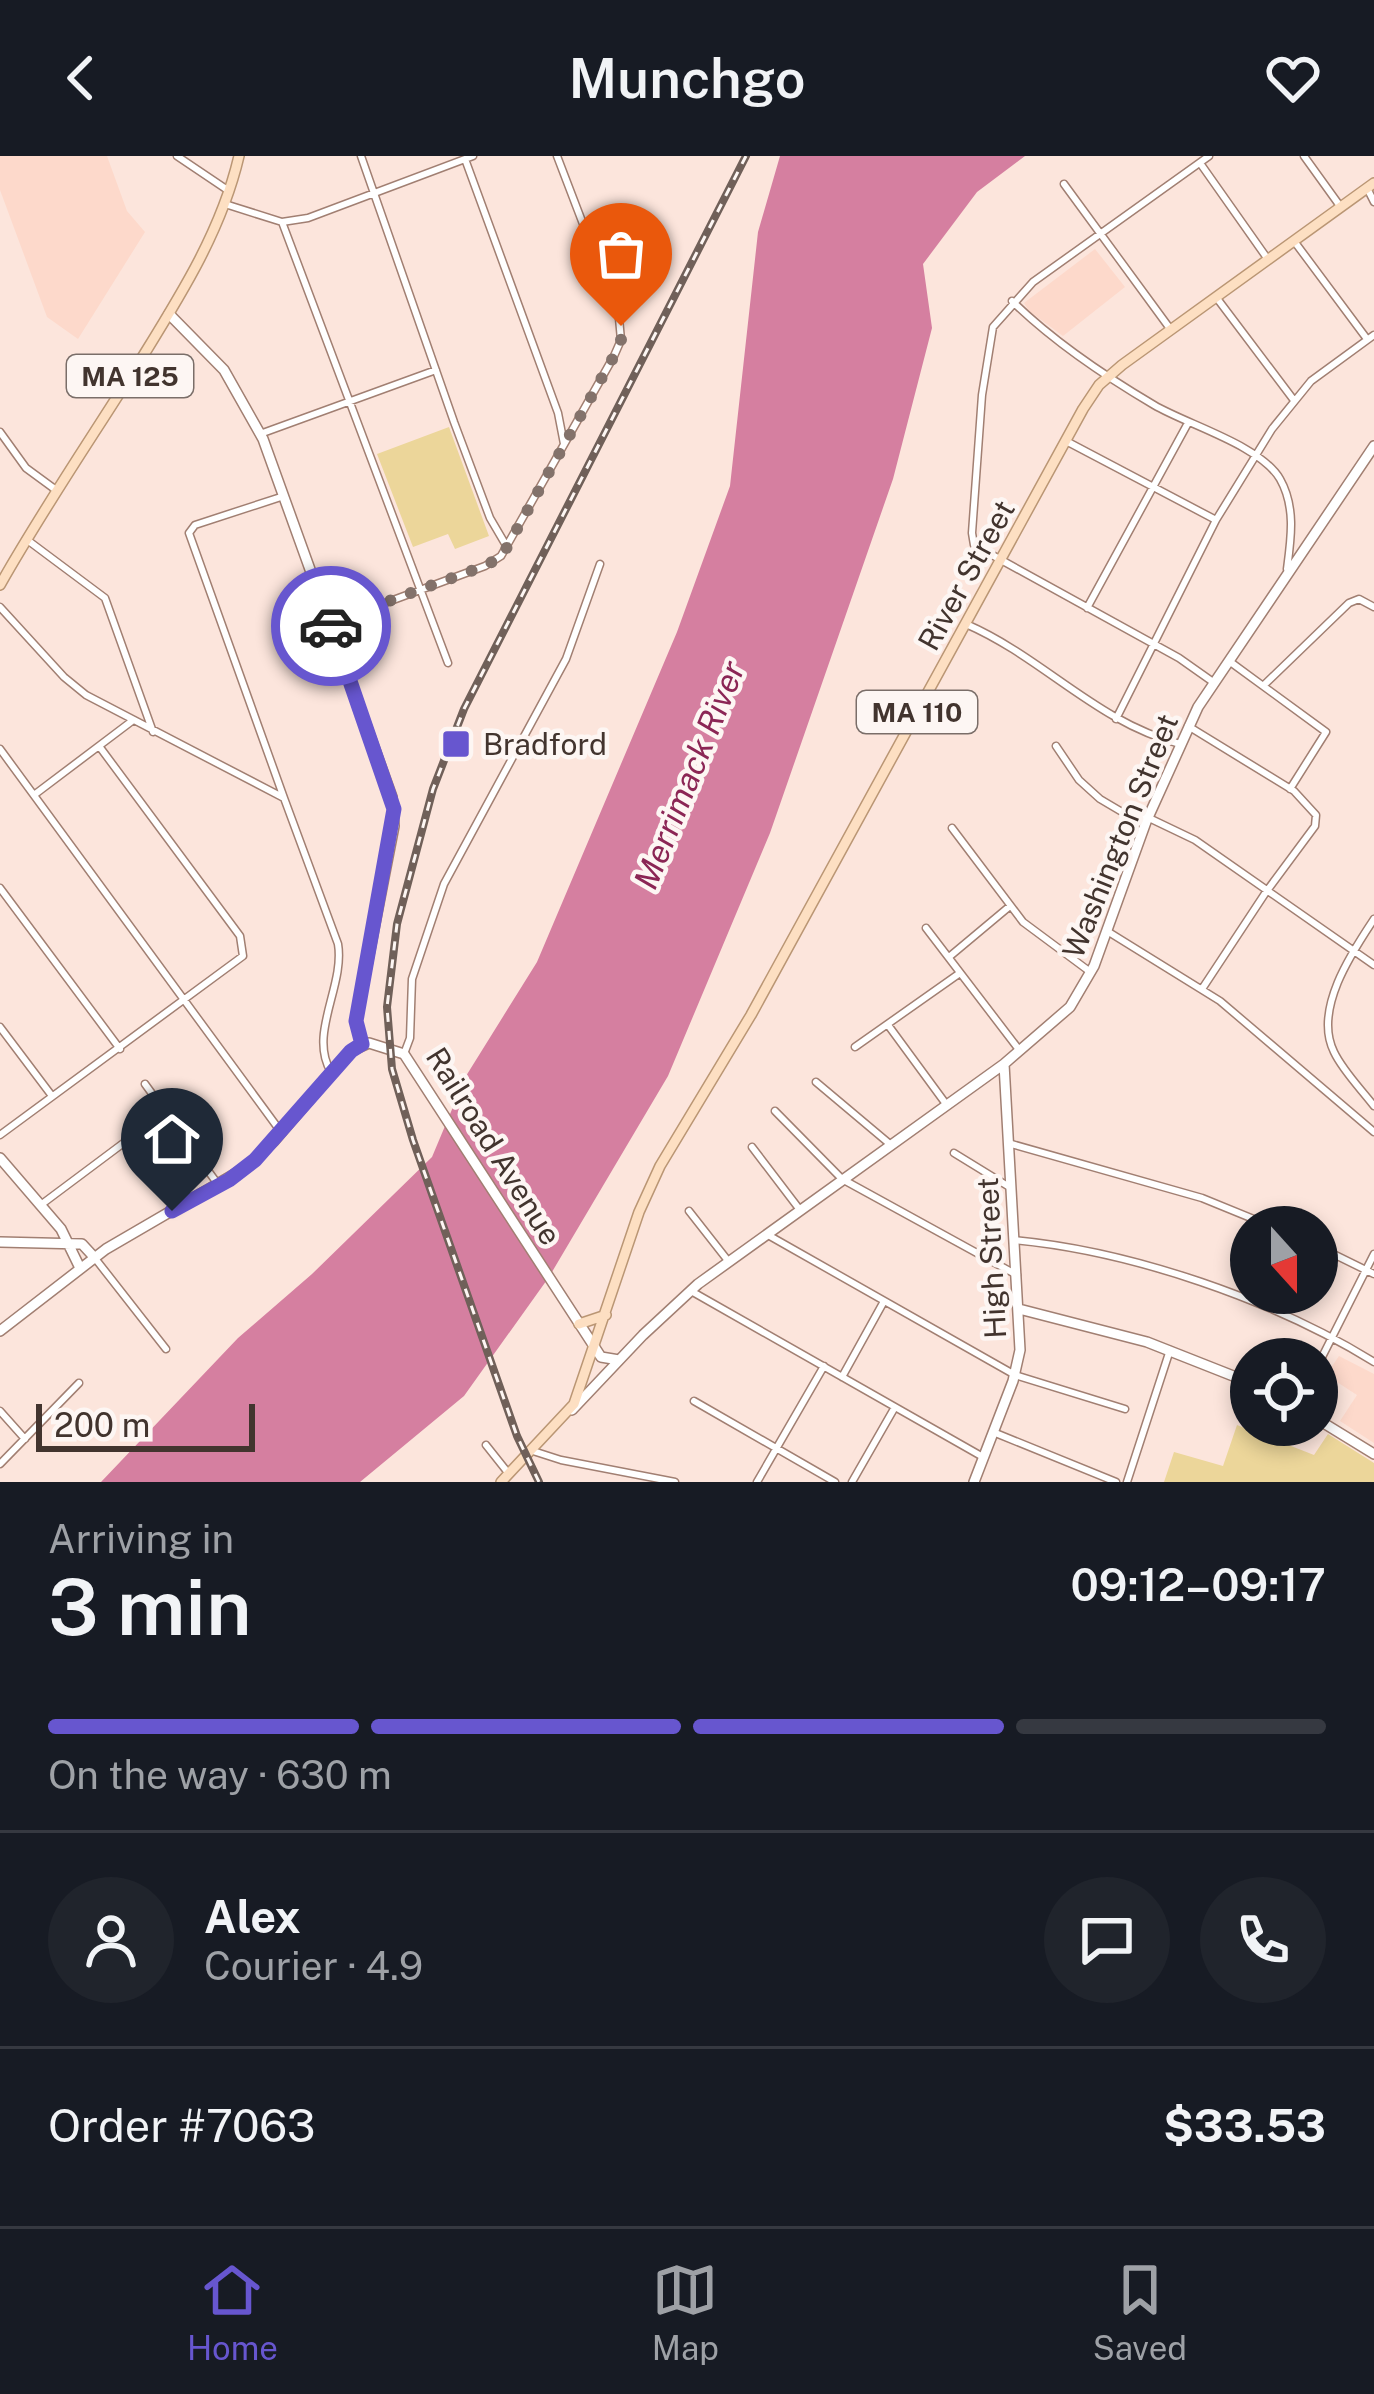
<!DOCTYPE html>
<meta charset="utf-8">
<style>
:root{--surface:#171b24;--page:#20242c;--text:#f1f3f6;--muted:#9ea1a6;--line:#363941;--accent:#6756cf}
body{margin:0;font-family:"Public Sans",sans-serif;background:var(--page);color:var(--text);height:100vh;display:flex;flex-direction:column;font-size:45px;white-space:nowrap}
*{box-sizing:border-box;margin:0}
p{font-size:39px;color:var(--muted)}
.icon{flex:none;width:66px;height:66px;fill:none;stroke:currentColor;stroke-width:2;stroke-linecap:round;stroke-linejoin:round}
.map{position:relative;height:1326px;overflow:hidden}
.side{display:flex;flex-direction:column;background:var(--surface);flex:1}
.side>*{flex:none}
.needle{width:78px;rotate:159deg}
.buttons{position:absolute;left:1230px;top:1050px;display:grid;gap:24px}
.buttons a{display:grid;place-items:center;width:108px;height:108px;border-radius:50%;background:var(--surface);box-shadow:0 6px 18px #0003;font-size:60px}
.scale{position:absolute;left:36px;bottom:30px;width:219px;box-sizing:border-box;padding-left:12px;border:6px solid #42342e;border-top:0;font-size:33px;line-height:42px;white-space:nowrap;color:#42342e;-webkit-text-stroke:9px #fdf6f3;paint-order:stroke}
.pin{position:absolute;display:grid;place-items:center;width:102px;height:102px;color:#fff;margin:-123px -51px;border-radius:50% 50% 50% 0;rotate:-45deg;box-shadow:0 0 12px #0007}
.pin .icon{rotate:45deg}
.courier{position:absolute;display:grid;place-items:center;width:120px;height:120px;margin:-60px;border:9px solid #6756cf;border-radius:50%;background:#fff;color:#222;box-shadow:0 3px 15px #0007}
.summary em{font-style:normal;font-weight:600}
.summary div{display:flex;flex-direction:column-reverse}
.summary{display:flex;align-items:center;justify-content:space-between;height:204px;padding:0 48px}
h1{font-size:78px;font-weight:600;line-height:90px}
.bar{display:grid;grid-template-columns:repeat(4,1fr);gap:18px 12px;align-content:center;height:144px;padding:0 48px}
.bar i{height:15px;border-radius:9px;background:var(--line)}
.bar .active{background:var(--accent)}
.bar p{grid-column:span 4}
.line{display:flex;align-items:center;gap:30px;padding:0 48px;border-top:3px solid var(--line)}
.line div{flex:1}
.round{display:grid;place-items:center;flex:none;width:126px;height:126px;border-radius:63px;background:var(--page)}
header{display:flex;justify-content:space-between;align-items:center;height:156px;padding:0 48px;background:var(--surface);font-size:54px;font-weight:600}
.menu{display:flex;justify-content:space-around;align-items:center;height:168px;border-top:3px solid var(--line);background:var(--surface);font-size:33px;color:var(--muted)}
.menu a{display:grid;justify-items:center;gap:6px}
.menu .active{color:var(--accent)}
.map>svg:first-child{display:block}
.built{fill:#fdd9cb}
.green{fill:#ecd69a}
.water{fill:#d57fa0}
.lines{fill:none;stroke-linecap:round;stroke-linejoin:round}
.street-casing{stroke:#a17f72;stroke-width:9}
.secondary-casing{stroke:#a17f72;stroke-width:12}
.primary-casing{stroke:#ba9674;stroke-width:12}
.street{stroke:#fff;stroke-width:6}
.secondary{stroke:#fff;stroke-width:9}
.primary{stroke:#fddfc2;stroke-width:9}
.rail-casing{stroke:#706059;stroke-width:8}
.rail{stroke:#fdf6f3;stroke-width:3;stroke-dasharray:9;stroke-linecap:butt}
.done{stroke:#83726b;stroke-width:12;stroke-dasharray:0 21.6}
.route{stroke:#6756cf;stroke-width:15}
.poi-dot{fill:#6756cf;stroke:#fdf6f3;stroke-width:4.5}
.labels{text-anchor:middle;dominant-baseline:central;stroke-width:9;stroke-linejoin:round;paint-order:stroke}
.shield{fill:#fdf6f3;stroke:#7a6e69;stroke-width:3}
.shield-label{font-size:27px;font-weight:bold;fill:#42342e}
.street-label{font-size:30px;fill:#42342e;stroke:#fdf6f3}
.poi-label{font-size:30px;fill:#42342e;stroke:#fdf6f3;text-anchor:start}
.water-label{font-size:33px;font-style:italic;fill:#8b2655;stroke:#fdf6f3}
</style>
<header><svg class="icon" aria-label="back" viewBox="0 0 24 24"><path d="M15 5l-7 7 7 7"/></svg>Munchgo<svg class="icon" aria-label="heart" viewBox="0 0 24 24"><path d="M12 20l-8-8c-3-5 5-10 8-4 3-6 11-1 8 4z"/></svg></header>
<div class="map">
<svg width="1374" height="1326" viewBox="0 0 1374 1326">
<rect width="100%" height="100%" fill="#fce5dc"/>
<path class="built" d="M0,0h107l20,55 18,21 -67,107 -31,-22 -47,-127z
M1095,93l30,38 -62,49 -34,-25 -5,-8z
M1339,1200l35,18v69l-34,-22 17,-26 -31,-20z"/>
<path class="green" d="M449,271l40,109 -34,13 -7,-15 -35,13 -36,-93z
M1237,1269l77,30 14,-21 46,29v19h-210l10,-30 49,14z"/>
<path class="water" d="M780,0h245l-48,36 -54,72 9,64 -39,151 -123,354 -102,243 -119,201 -85,119 -104,86h-259l137,-144 74,-64 120,-117 34,-81 71,-114 140,-330 53,-146 28,-254z"/>
<g class="lines">
<defs>
<path id="street" d="M177,0l52,35
M361,0l93,266 36,96 17,29
M1209,0l-176,126 -40,45 -11,68 -10,138 2,12 205,113 34,24
M1304,0l36,50
M465,3l93,254 6,31
M1200,7l67,95
M1064,28l107,146
M1367,32l7,14
M225,48l57,18 166,441
M282,66l26,-4 165,-62
M1294,85l73,98
M1216,141l77,102
M1012,145c42,41 91,74 142,104 34,20 106,40 126,74 16,28 11,60 7,90
M0,276l26,36 30,22
M260,278l176,-64
M1066,285l150,79
M26,383l79,59 48,134
M0,451l64,70 22,18 198,103 54,146c7,42 -30,90 -7,128
M1087,452l101,-185
M331,467l154,-57 16,-10 113,-200 7,-16 -2,-22 -62,-162
M966,468c78,34 130,98 214,120
M1229,505l97,71 -36,57
M1264,529l85,-82 10,-4 15,8
M1116,563l100,-199 56,-91 39,-48 63,-46
M1188,570l106,65 22,24 -1,11 -49,66 -64,97
M1056,590l23,34 21,19 22,13 27,6 46,22 179,125
M0,593l281,383
M34,639l98,-74
M284,642l-95,-265 6,-8 89,-29
M952,672l71,94 66,49
M0,732l120,161
M1374,763c-22,33 -61,91 -40,133 9,19 27,37 40,54
M926,772l94,123
M1107,775l113,70 154,131
M949,801l61,-51
M888,869l58,79
M0,871l52,69
M855,891l105,-74
M404,898l6,-16 2,-59 32,-95 122,-225 34,-95
M816,926l75,63
M145,928l72,99
M775,955l67,68 175,96
M0,979l243,-179 -3,-20 -141,-190
M1008,987l194,55 71,29
M752,991l48,63
M954,997l57,35
M42,1048l123,-92
M689,1055l40,51
M768,1079l247,140 110,34
M1014,1084c118,11 260,60 360,122
M1317,1090l57,28
M94,1101l72,92
M691,1135l292,166
M1317,1211l57,-113
M842,1221l41,-74
M694,1245l141,81
M0,1255l25,28
M993,1276l123,50
M486,1289l23,29
M533,1295l28,9 114,22
M0,1308l79,-81
M757,1326l67,-116
M852,1326l43,-75
M1127,1326l43,-132"/>
<path id="secondary" d="M169,158l55,56 39,69 129,358 2,29 -38,195 6,23
M0,1002l61,71 19,39
M0,1086l82,2 12,13
M1019,1153l128,33 104,41
M0,1175l106,-82 139,-81 29,-27 77,-90 18,-8 35,11 197,303 18,3
M572,1254l71,-75 55,-51 306,-220 66,-57 24,-41 52,-144 52,-115 176,-261
M1317,1263l57,35
M974,1326l39,-101 7,-31 -16,-286"/>
<path id="primary" d="M0,429c44,-78 95,-152 143,-229 39,-63 79,-127 96,-200
M579,1168l27,-9
M501,1326l73,-78 65,-192 21,-46 91,-151 332,-606 16,-24 23,-20 252,-182"/>
</defs>
<use href="#street" class="street-casing"/>
<use href="#secondary" class="secondary-casing"/>
<use href="#primary" class="primary-casing"/>
<use href="#street" class="street"/>
<use href="#secondary" class="secondary"/>
<use href="#primary" class="primary"/>
<defs>
<path id="rail" d="M539,1326l-22,-46 -104,-296 -21,-71 -5,-62 10,-83 36,-135 31,-80 282,-553"/>
</defs>
<use href="#rail" class="rail-casing"/>
<use href="#rail" class="rail"/>
</g>
<g class="lines">
<path class="done" d="M331,470l33,-16 121,-44 17,-10 112,-200 7,-16v-14"/>
<path class="route" d="M172,1055l57,-31 26,-20 96,-109 11,-7 -6,-23 38,-212 -63,-183"/>
</g>
<rect class="poi-dot" x="441" y="573" width="30" height="30" rx="6"/>
<g class="labels">
<g class="shield">
<rect x="67" y="199" width="126" height="42" rx="9"/>
<rect x="857" y="535" width="120" height="42" rx="9"/>
</g>
<g class="shield-label">
<text x="130" y="220">MA 125</text>
<text x="917" y="556">MA 110</text>
</g>
<g class="street-label">
<text transform="translate(966 419) rotate(-61)">River Street</text>
<text transform="translate(1120 680) rotate(-68)">Washington Street</text>
<text transform="translate(494 990) rotate(58)">Railroad Avenue</text>
<text transform="translate(991 1102) rotate(-93)">High Street</text>
</g>
<g class="poi-label">
<text x="483" y="588">Bradford</text>
</g>
<g class="water-label">
<text transform="translate(689 619) rotate(-68)">Merrimack River</text>
</g>
</g>
</svg>
<div class="buttons">
<a><svg class="needle" viewBox="-14 -14 28 28"><path d="M0-13l5 13h-10z" fill="#e53935"/><path d="M0 13l5-13h-10z" fill="#9ea1a6"/></svg></a>
<a><svg class="icon" aria-label="locate" viewBox="0 0 24 24"><circle cx="12" cy="12" r="6"/><path d="M12 2v4M12 18v4M2 12h4M18 12h4"/></svg></a>
</div>
<div class="scale">200 m</div>
<div class="pin" style="left:621px;top:170px;background:#ea580c"><svg class="icon" aria-label="bag" viewBox="0 0 24 24"><path d="M5 8h14l-1 12H6zM9 8a3 3 0 0 1 6 0"/></svg></div>
<div class="pin" style="left:172px;top:1055px;background:#1f2937"><svg class="icon" aria-label="home" viewBox="0 0 24 24"><path d="M3 11l9-7 9 7M6 9v11h12V9"/></svg></div>
<div class="courier" style="left:331px;top:470px"><svg class="icon" aria-label="car" viewBox="0 0 24 24"><path d="M5 17H2v-5l4-1 3-4h7l3 4 3 1v5h-3M9 17h6M6 11h13"/><circle cx="7" cy="17" r="2"/><circle cx="17" cy="17" r="2"/></svg></div>
</div>
<section class="side">
<div class="summary"><div><h1>3 min</h1><p>Arriving in</p></div><em>09:12–09:17</em></div>
<div class="bar"><i class="active"></i><i class="active"></i><i class="active"></i><i></i><p>On the way · 630 m</p></div>
<div class="line" style="height:216px"><a class="round"><svg class="icon" aria-label="person" viewBox="0 0 24 24"><circle cx="12" cy="8" r="4"/><path d="M4 21q1-7 8-7t8 7"/></svg></a><div><b>Alex</b><p>Courier · 4.9</p></div><a class="round"><svg class="icon" aria-label="chat" viewBox="0 0 24 24"><path d="M4 5h16v11H9l-5 4z"/></svg></a><a class="round"><svg class="icon" aria-label="phone" viewBox="0 0 24 24"><path d="M5 4h4l2 5-3 2q2 4 5 5l2-3 5 2v4C11 20 4 13 5 4z"/></svg></a></div>
<div class="line" style="height:156px"><div>Order #7063</div><b>$33.53</b></div>
</section>
<nav class="menu">
<a class="active"><svg class="icon" aria-label="home" viewBox="0 0 24 24"><path d="M3 11l9-7 9 7M6 9v11h12V9"/></svg>Home</a>
<a><svg class="icon" aria-label="map" viewBox="0 0 24 24"><path d="M3 6l6-2 6 2 6-2v14l-6 2-6-2-6 2zM9 4v14M15 6v14"/></svg>Map</a>
<a><svg class="icon" aria-label="saved" viewBox="0 0 24 24"><path d="M7 4h10v16l-5-4-5 4z"/></svg>Saved</a>
</nav>
